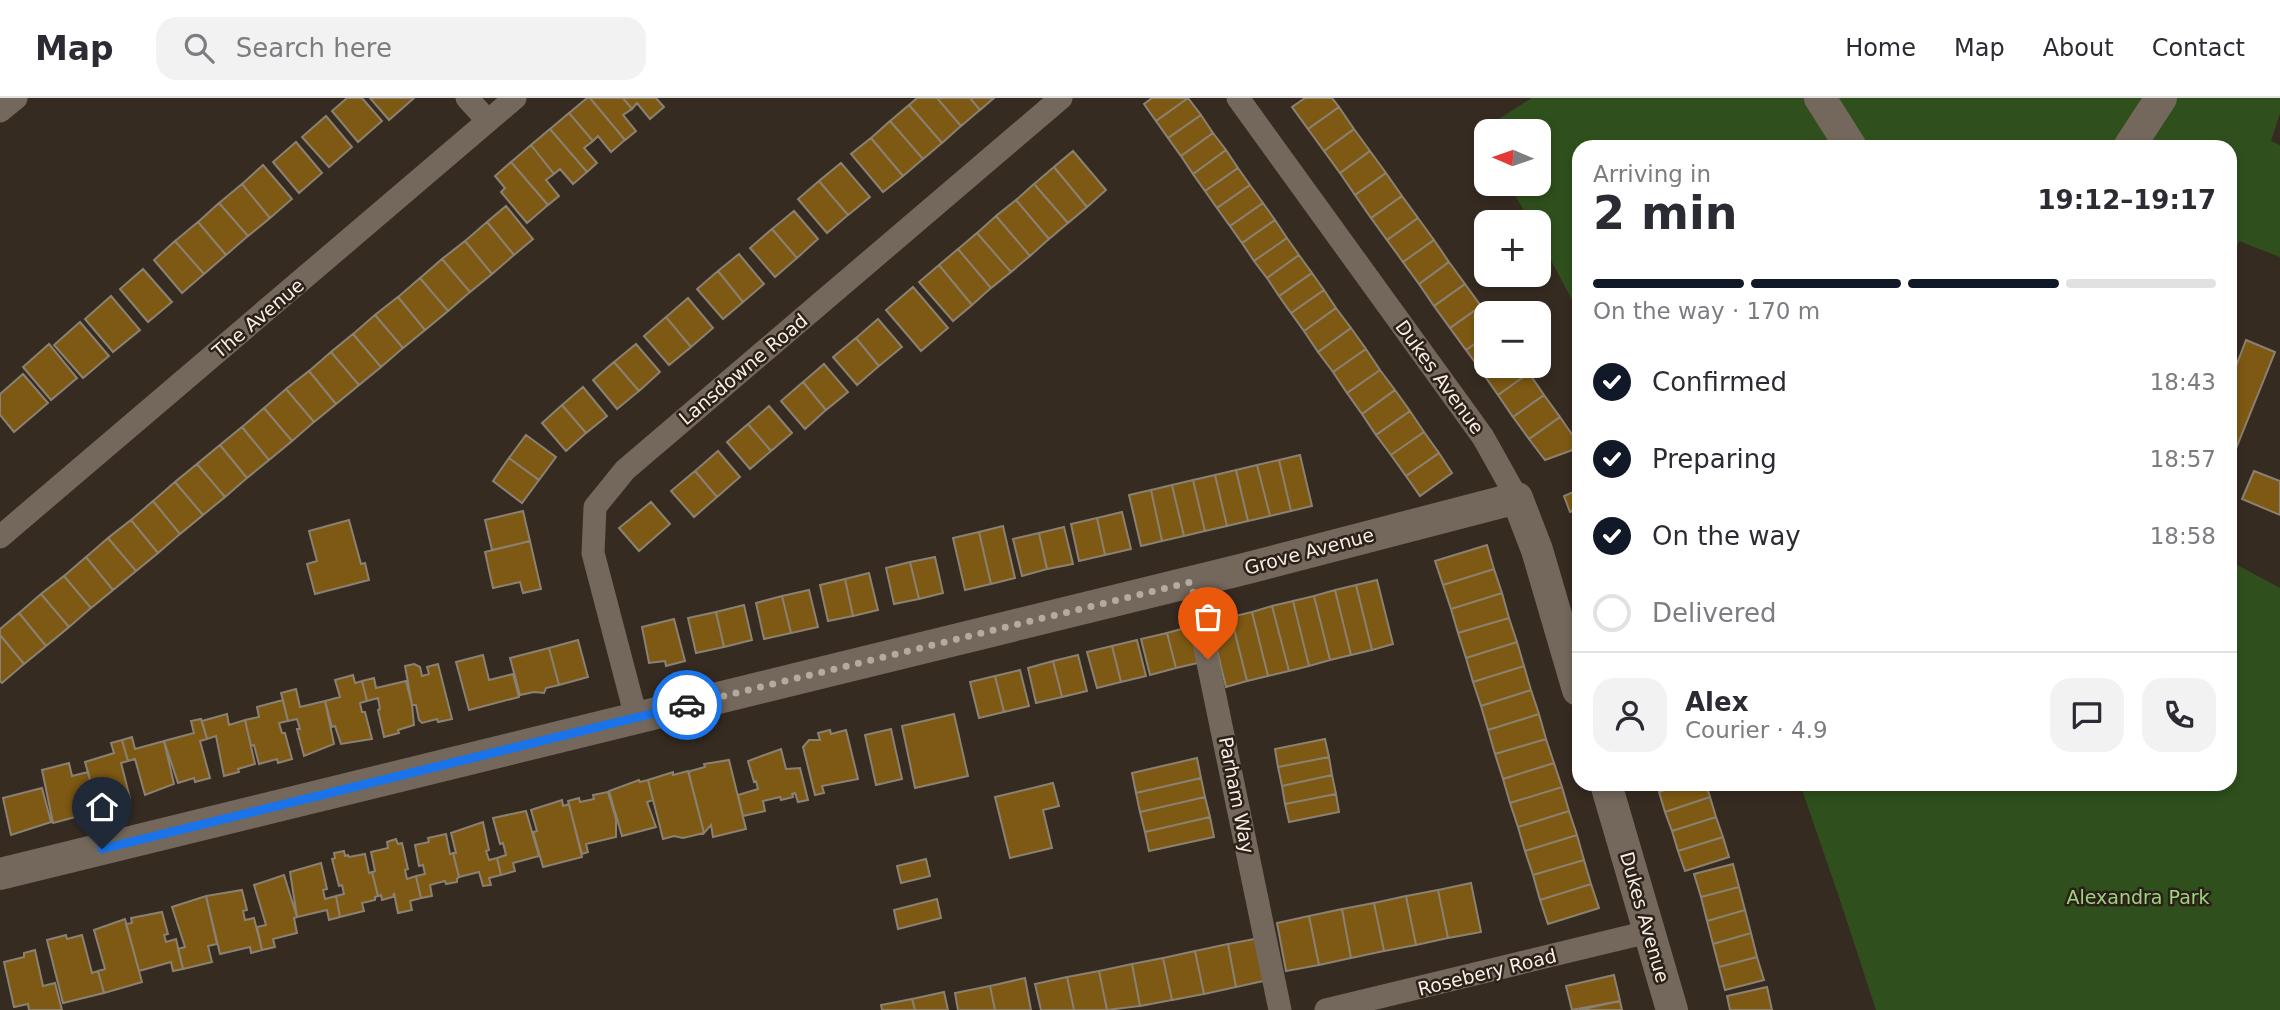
<!DOCTYPE html>
<meta charset="utf-8">
<style>
:root{--surface:#fff;--page:#f2f2f3;--text:#2b2b33;--muted:#7c7c81;--line:#e1e1e2;--accent:#111827}
body{margin:0;font-family:"DejaVu Sans",sans-serif;background:var(--page);color:var(--text);height:100vh;display:flex;flex-direction:column;font-size:26px;white-space:nowrap}
*{box-sizing:border-box;margin:0}
p{font-size:23px;color:var(--muted)}
.icon{flex:none;width:38px;height:38px;fill:none;stroke:currentColor;stroke-width:2;stroke-linecap:round;stroke-linejoin:round}
.map{position:relative;flex:1;overflow:hidden}
.side{position:absolute;left:1572px;top:42px;width:665px;height:651px;display:flex;flex-direction:column;background:var(--surface);border-radius:21px;box-shadow:0 4px 10px #0003}
.side>*{flex:none}
.needle{width:46px;rotate:272deg}
.tools{position:absolute;left:1474px;top:21px;display:grid;gap:14px}
.tools a{display:grid;place-items:center;width:77px;height:77px;border-radius:14px;background:var(--surface);box-shadow:0 4px 10px #0003;font-size:35px}
.pin{position:absolute;display:grid;place-items:center;width:60px;height:60px;color:#fff;margin:-72px -30px;border-radius:50% 50% 50% 0;rotate:-45deg;box-shadow:0 0 7px #0007}
.pin .icon{rotate:45deg}
.courier{position:absolute;display:grid;place-items:center;width:70px;height:70px;margin:-35px;border:5px solid #1a73e8;border-radius:50%;background:#fff;color:#222;box-shadow:0 2px 9px #0007}
.head em{font-style:normal;font-weight:600}
.head div{display:flex;flex-direction:column-reverse}
.head{display:flex;align-items:center;justify-content:space-between;height:119px;padding:0 21px}
h1{font-size:46px;font-weight:600;line-height:52px}
.bar{display:grid;grid-template-columns:repeat(4,1fr);gap:10px 7px;align-content:center;height:84px;padding:0 21px}
.bar i{height:9px;border-radius:5px;background:var(--line)}
.bar .active{background:var(--accent)}
.bar p{grid-column:span 4}
.line{display:flex;align-items:center;gap:18px;padding:0 21px;border-top:2px solid var(--line)}
.line div{flex:1}
.round{display:grid;place-items:center;flex:none;width:74px;height:74px;border-radius:21px;background:var(--page)}
ol{padding:0 21px;list-style:none}
li{display:flex;align-items:center;gap:21px;height:77px}
li p{margin-inline-start:auto}
li .icon{padding:7px;border-radius:50%;background:var(--accent);color:#fff;stroke-width:4}
li:last-child{color:var(--muted)}
li i{width:38px;height:38px;border:4px solid var(--line);border-radius:50%}
header{display:flex;align-items:center;gap:42px;box-sizing:border-box;height:98px;padding:0 35px;background:var(--surface);border-bottom:2px solid var(--line)}
header strong{font-size:33px}
nav{display:flex;gap:38px;margin-inline-start:auto;font-size:24px}
.search{width:490px;height:63px;background:var(--page);display:flex;align-items:center;gap:18px;box-sizing:border-box;padding:0 24px;border-radius:21px;color:var(--muted);font-size:26px}
.map>svg:first-child{display:block}
.green{fill:#2f501d}
.building{fill:#7e5913;stroke:#8a8173;stroke-width:2}
.lines{fill:none;stroke-linecap:round;stroke-linejoin:round}
.street{stroke:#74685c;stroke-width:23}
.secondary{stroke:#74685c;stroke-width:32}
.done{stroke:#b3aaa2;stroke-width:7;stroke-dasharray:0 12.6}
.route{stroke:#1a73e8;stroke-width:9}
.labels{text-anchor:middle;dominant-baseline:central;stroke-width:5;stroke-linejoin:round;paint-order:stroke}
.street-label{font-size:19px;fill:#f6eee8;stroke:#2c2117}
.park-label{font-size:19px;fill:#9dd482;stroke:#2c2117}
</style>
<header>
<strong>Map</strong>
<div class="search"><svg class="icon" aria-label="search" viewBox="0 0 24 24"><circle cx="10" cy="10" r="6"/><path d="M15 15l6 6"/></svg>Search here</div>
<nav><a>Home</a><a>Map</a><a>About</a><a>Contact</a></nav>
</header>
<div class="map">
<svg width="2280" height="912" viewBox="0 0 2280 912">
<rect width="100%" height="100%" fill="#362b21"/>
<path class="green" d="M1532,0h748v15l-9,28 9,4v112l-41,-16 -9,26v-120h-652v164l-40,-75v-14h-7l-23,-38h30v-53h-52v19l-11,-16z
M2230,463l50,27v422h-404l-37,-113 -39,-113h430z"/>
<path class="building" d="M347,0h15l20,23 -24,21 -26,-31z
M370,0h44l-25,22z
M587,0h3l35,42 -14,12 -13,-16 -5,5 -24,-28z
M590,0h33l9,11 -9,6 13,16 -11,9z
M623,0h33l8,9 -14,12 -13,-16 -5,6z
M917,0h20l24,28 -19,17 -33,-38z
M937,0h33l10,12 -19,16z
M970,0h24l-14,12z
M1152,0h36l-32,23 -12,-17z
M1188,0l13,17 -33,23 -12,-17z
M1305,0h27l7,9 -31,22 -16,-22z
M909,7l33,38 -19,16 -33,-38z
M1339,9l15,22 -30,22 -16,-22z
M569,15l24,28 -9,7 13,15 -10,9 -37,-43z
M1201,17l12,18 -32,23 -13,-18z
M326,18l26,31 -23,20 -27,-30z
M890,23l33,38 -20,17 -32,-38z
M550,31l37,43 -14,12 -13,-15 -6,5 -23,-29z
M1354,31l16,22 -30,22 -16,-22z
M1213,35l13,17 -33,24 -12,-18z
M871,40l32,38 -20,16 -32,-38z
M296,44l26,31 -23,20 -26,-31z
M531,47l23,29 -8,6 13,16 -11,9 -37,-43z
M1226,52l12,18 -33,23 -12,-17z
M1073,53l33,39 -19,17 -33,-40z
M1370,53l16,22 -31,22 -15,-22z
M511,64l37,43 -21,18 -26,-31 4,-4 -10,-12z
M841,65l29,34 -22,18 -29,-34z
M263,67l29,34 -22,19 -28,-34z
M1054,69l33,40 -19,16 -34,-39z
M1238,70l12,17 -33,23 -12,-17z
M1386,75l16,23 -31,22 -16,-23z
M819,83l29,34 -21,18 -29,-34z
M242,86l28,34 -22,18 -29,-33z
M1034,86l34,39 -19,16 -33,-39z
M1250,87l13,18 -33,23 -13,-18z
M1402,98l16,22 -31,22 -16,-22z
M1016,102l33,39 -19,17 -34,-40z
M219,105l29,33 -22,19 -28,-33z
M1263,105l12,17 -33,23 -12,-17z
M506,108l27,33 -19,16 -27,-33z
M794,113l24,28 -21,19 -25,-29z
M996,118l34,40 -19,16 -34,-39z
M1418,120l16,22 -31,22 -16,-22z
M1275,122l12,18 -33,23 -12,-18z
M198,124l28,33 -22,19 -29,-33z
M487,124l27,33 -22,19 -27,-33z
M772,131l25,29 -22,19 -25,-29z
M977,135l34,39 -20,16 -33,-39z
M1287,140l12,17 -32,23 -13,-17z
M1434,142l15,22 -30,22 -16,-22z
M175,143l29,33 -22,19 -28,-33z
M465,143l27,33 -22,18 -28,-33z
M958,151l33,39 -19,17 -33,-40z
M739,156l25,30 -21,18 -25,-31z
M1299,157l13,18 -33,23 -12,-18z
M442,161l28,33 -22,19 -28,-33z
M1449,164l16,22 -31,22 -15,-22z
M939,167l33,40 -19,16 -34,-39z
M143,171l29,33 -24,20 -28,-33z
M718,173l25,31 -20,17 -26,-30z
M1312,175l12,17 -33,23 -12,-17z
M420,180l28,33 -23,19 -27,-33z
M1465,186l16,22 -31,22 -16,-22z
M913,189l35,41 -27,23 -35,-41z
M1324,192l12,18 -32,23 -13,-18z
M111,198l29,34 -27,22 -28,-33z
M398,199l27,33 -22,18 -28,-33z
M688,200l25,30 -22,19 -25,-30z
M1481,208l5,7v23l-20,14 -16,-22z
M1336,210l15,20 -33,24 -14,-21z
M375,217l28,33 -22,19 -28,-33z
M666,219l25,30 -22,18 -25,-29z
M878,221l24,28 -23,19 -23,-28z
M80,224l29,34 -26,22 -29,-33z
M1351,230l15,21 -33,23 -15,-20z
M353,236l28,33 -22,18 -28,-33z
M1486,238v30h5l-9,6 -16,-22z
M856,240l23,28 -22,19 -24,-28z
M2246,242l29,12 -42,104 -3,-1v-73z
M49,246l28,34 -26,22 -28,-33z
M636,246l24,28 -21,19 -25,-29z
M1366,251l14,21 -33,23 -14,-21z
M331,254l28,33 -23,19 -27,-33z
M614,264l25,29 -22,18 -24,-29z
M824,266l24,28 -22,18 -23,-28z
M1491,268h33l5,7 -31,22 -16,-23z
M1380,272l15,20 -33,24 -15,-21z
M309,273l27,33 -22,18 -28,-33z
M1529,275l15,22 -31,22 -15,-22z
M23,276l25,29 -34,29 -14,-17v-21z
M803,284l23,28 -21,19 -24,-28z
M583,289l24,29 -21,17 -24,-28z
M286,291l28,33 -22,19 -28,-33z
M1395,292l15,21 -34,24 -14,-21z
M1544,297l16,22 -31,22 -16,-22z
M562,307l24,28 -20,18 -24,-28z
M769,308l23,27 -21,18 -23,-27z
M264,310l28,33 -23,19 -27,-33z
M1410,313l14,21 -33,23 -15,-20z
M1560,319l18,26v5l-33,12 -16,-21z
M748,326l23,27 -21,18 -23,-27z
M242,329l27,33 -22,18 -27,-33z
M1424,334l15,21 -33,23 -15,-21z
M526,337l30,22 -17,23 -30,-22z
M220,347l27,33 -22,19 -28,-33z
M718,353l22,26 -23,20 -22,-26z
M1439,355l13,20 -32,23 -14,-20z
M1300,357l12,51 -21,5 -12,-51z
M509,360l30,22 -17,23 -29,-22z
M1279,362l12,51 -21,5 -13,-51z
M197,366l28,33 -22,18 -28,-33z
M1257,367l13,51 -22,5 -12,-51z
M1236,372l12,51 -21,5 -12,-51z
M695,373l22,26 -23,20 -23,-26z
M2254,373l26,10v34l-38,-16z
M1215,377l12,51 -22,5 -12,-51z
M1193,382l12,51 -21,5 -12,-51z
M175,384l28,33 -23,19 -27,-33z
M1172,387l12,51 -22,5 -11,-51z
M1151,392l11,51 -21,5 -12,-51z
M1578,392v19l-8,3 -6,-16z
M153,403l27,33 -22,19 -27,-33z
M651,404l19,22 -31,27 -20,-23z
M523,413l7,30 -38,9 -7,-30z
M1122,414l9,37 -26,6 -8,-37z
M1097,420l8,37 -26,6 -8,-37z
M131,422l27,33 -22,18 -28,-33z
M349,422l12,44 4,-1 4,17 -54,14 -8,-30 10,-3 -8,-30z
M1003,428l12,52 -24,6 -12,-52z
M1064,429l9,37 -26,5 -8,-36z
M979,434l12,52 -26,6 -12,-52z
M1039,435l8,36 -25,7 -9,-37z
M108,440l28,33 -23,19 -27,-33z
M530,443l11,48 -18,4 -3,-11 -27,6 -8,-36z
M1487,447l7,24 -51,16 -8,-24z
M86,459l27,33 -22,18 -27,-32z
M935,459l8,36 -24,6 -9,-37z
M910,464l9,37 -25,5 -8,-36z
M1494,471l8,24 -51,16 -8,-24z
M869,475l9,37 -25,6 -8,-37z
M64,478l27,32 -22,19 -28,-33z
M845,481l8,37 -25,5 -8,-36z
M1377,482l16,64 -21,6 -16,-65z
M1356,487l16,65 -21,5 -16,-65z
M809,492l9,37 -27,6 -9,-37z
M1335,492l16,65 -21,5 -16,-64z
M1502,495l7,25 -51,15 -7,-24z
M41,496l28,33 -23,19 -27,-33z
M782,498l9,37 -27,6 -8,-36z
M1314,498l16,64 -21,6 -16,-65z
M1293,503l16,65 -20,5 -17,-65z
M744,507l8,35 -28,7 -8,-35z
M1272,508l17,65 -21,5 -16,-64z
M716,514l8,35 -28,6 -8,-35z
M1252,514l16,64 -21,5 -16,-64z
M19,515l27,33 -22,18 -24,-29v-6z
M1231,519l16,64 -21,6 -16,-65z
M1509,520l8,24 -51,16 -8,-25z
M674,521l11,42 -19,5 -1,-5 -16,2 -7,-36z
M1192,528l10,36 -26,6 -9,-35z
M1167,535l9,35 -26,7 -9,-36z
M0,537l24,29 -22,19 -2,-2z
M578,542l10,37 -29,8 -10,-37z
M1137,542l9,36 -25,6 -9,-36z
M1517,544l7,24 -51,16 -7,-24z
M1112,548l9,36 -24,6 -10,-36z
M549,550l10,37 -13,3 -2,5 -10,-1 -14,3 -10,-37z
M483,557l6,25 24,-6 6,23 -50,13 -13,-48z
M1078,557l9,36 -25,6 -9,-36z
M1053,563l9,36 -26,6 -8,-35z
M414,566l6,3 2,9 7,-2 -2,-7 11,-3 14,55 -14,3 -1,-3 -15,4 -3,-3 -3,-15h-4l-7,-39z
M1524,568l7,24 -50,16 -8,-24z
M1020,572l9,36 -25,6 -9,-36z
M353,577l2,8 7,-2 5,20 -7,2 2,9h3l7,27 -31,5 -6,-18 -3,1 -7,-26 15,-4 -5,-17z
M995,578l9,36 -25,6 -9,-36z
M374,580l2,10 30,-7 6,24 2,20 -16,5 1,3 -15,4 -6,-27 2,-1 -2,-11 -11,3 -5,-20z
M296,591l4,18 25,-6 9,43 -30,12 -7,-27h3l-3,-10 -9,2 -7,-28z
M1531,592l8,24 -51,16 -7,-24z
M283,602l5,21 -9,2 3,10h3l7,26 -14,4 -1,-4 -18,5 -5,-19 -3,1 -6,-26 14,-3 -2,-10z
M227,616l2,11 16,-5 10,44 -17,5 1,3 -15,4 -8,-40 -9,3 -5,-18z
M954,616l14,62 -53,12 -13,-62z
M1539,616l7,25 -51,15 -7,-24z
M201,621l6,20 -7,2 10,37 -15,4 -1,-4 -16,5 -14,-42 30,-8 -3,-12z
M891,631l11,50 -26,6 -11,-50z
M830,632l1,4 15,-4 12,49 -36,7 2,7 -9,2 -12,-48 6,-7h11l-2,-7z
M132,639l3,12 29,-8 10,43 -29,11 -10,-36 -7,2 -6,-21z
M1325,641l4,18 -51,10 -3,-18z
M1546,641l8,24 -51,16 -8,-25z
M122,642l6,21 -7,2 9,35 -14,4 -1,-3 -15,4 -2,-3 -2,1 -11,-39 29,-9 -3,-10z
M781,651l5,20 14,-1 8,32 -10,2 -3,-9 -3,1 1,3 -12,3 -1,-3 -17,4 2,10 -22,5 -5,-21 20,-6 -2,-8 -2,1 -6,-21z
M1329,659l3,18 -50,11 -4,-19z
M1197,660l4,20 -65,15 -4,-20z
M729,662l17,69 -33,8 -2,-12 -7,8 -15,-59 1,-3 15,-4 -1,-3z
M69,665l3,13 16,-4 4,17 -4,1 5,19 -15,4 1,3 -26,7 -11,-53z
M1554,665l8,24 -52,16 -7,-24z
M688,673l16,62 -21,5 -9,-2 -11,3 -15,-59 25,-8v3z
M1332,677l4,19 -51,10 -3,-18z
M1201,680l4,19 -65,15 -4,-19z
M639,682l1,2 8,-2 5,20 -6,2 9,25 -34,9 -13,-45z
M1053,685l6,23 -16,4 9,38 -42,10 -15,-61z
M1683,686h23l4,13 -45,15 -6,-20z
M1562,689l7,24 -51,16 -8,-24z
M42,690l9,34 -40,13 -8,-37z
M608,694l8,27v18l-30,7 2,8 -6,2 -14,-53 11,-3 1,4 14,-3 -1,-4z
M1336,696l3,18 -50,10 -4,-18z
M1205,699l5,20 -65,15 -5,-20z
M1710,699l6,20 -44,14 -7,-19z
M562,702l1,6 6,-2 13,53 -39,10 -10,-35 4,-1 -6,-21z
M526,713l13,45 -26,7 2,8 -14,4 -4,-17 9,-3 -3,-12 -3,1 -7,-26z
M1569,713l8,24 -52,16 -7,-24z
M1210,719l4,20 -65,14 -4,-19z
M1716,719l7,20 -45,14 -6,-20z
M483,724l6,28 -3,1 3,9 8,-2 4,17 -12,3 2,7 -8,1 -4,-14 -20,5 -6,-24h3l-5,-20z
M446,736l4,20 3,-1 6,24 -2,2v3l-11,2 -1,-3 -15,4 2,11 -11,2 -5,-22 9,-2 -2,-9 -4,1 -4,-21 14,-3 -1,-4z
M1577,737l7,25 -51,15 -8,-24z
M1723,739l6,20 -44,14 -7,-20z
M396,741l2,5 4,-1 6,26 -3,1 2,9 9,-3 5,22 -11,3 2,9 -14,3 -4,-20 -1,4 -11,3 -1,-5 -3,1 -6,-24 3,-1 -4,-19 17,-4 -1,-6z
M344,753l1,5 3,-1 1,2 16,-3 4,19 3,-1 6,24 -3,1v3l-13,3 2,8 -24,6 -4,-21 8,-2 -2,-9 -3,1 -7,-27 3,-1 -1,-5z
M926,761l4,17 -29,7 -4,-17z
M1584,762l7,24 -51,16 -7,-25z
M321,765l6,26 -4,1 2,9 11,-3 4,21 -11,3 -2,-10 -30,7 -7,-45z
M1733,766l6,23 -38,10 -7,-23z
M284,777l13,42 -3,1 3,15 -24,6 2,8 -13,3 -5,-23 9,-2 -12,-40z
M1471,785l10,49 -33,6 -10,-48z
M1591,786l8,24 -51,16 -8,-24z
M1739,789l6,23 -38,11 -6,-24z
M242,792l5,20 -4,1 2,9 9,-2 8,32 -11,3 -1,-6 -30,7 -14,-58z
M1438,792l10,48 -32,7 -10,-49z
M206,798l11,48 -9,2 4,16 -29,7 -5,-20 7,-2 -13,-40z
M1406,798l10,49 -32,6 -10,-48z
M937,801l4,19 -43,11 -4,-19z
M1374,805l10,48 -33,7 -9,-49z
M1342,811l9,49 -32,7 -10,-49z
M1745,812l6,23 -38,11 -6,-23z
M162,814l6,22 -4,1 2,7 10,-3 7,30 -10,2 -2,-9 -32,9 -13,-47 6,-1 -1,-5z
M1309,818l10,49 -33,6 -9,-48z
M125,821l17,63 -38,11 -6,-22 7,-2 -11,-39z
M1751,835l6,24 -38,10 -6,-23z
M66,837l1,4 15,-4 10,38 6,-2 6,22 -41,10 -16,-63z
M1260,840l8,42 -32,7 -8,-43z
M1228,846l8,43 -32,7 -9,-43z
M35,852l8,36 12,-3 7,27h-33l-1,-6 -14,3 -10,-45 20,-5v-4z
M1195,853l9,43 -32,6 -9,-42z
M1757,859l7,23 -39,10 -6,-23z
M1163,860l9,42 -32,6 -8,-42z
M1132,866l8,42 -33,4 -8,-39z
M1099,873l8,39h-33l-7,-33z
M1614,877l6,26 -48,9 -6,-24z
M1067,879l7,33h-33l-6,-26z
M1025,880l6,32h-36l-5,-24z
M990,888l5,24h-37l-3,-17z
M1767,889l5,23h-42l-3,-14z
M944,894l4,18h-33l-3,-11z
M912,901l3,11h-33l-1,-5z
M1620,903l2,9h-43z"/>
<g class="lines">
<path class="street" d="M467,0l21,23
M1238,0l245,339 34,61
M0,13l16,-13
M0,439l515,-439
M1191,483l89,429
M636,619l-43,-164 2,-46 30,-37 436,-372
M1326,912l322,-78"/>
<path class="secondary" d="M1820,0l31,49
M2129,49l32,-49
M1606,686l66,226
M0,776l1244,-305 273,-71 20,52 41,140"/>
</g>
<g class="lines">
<path class="done" d="M687,607l504,-123 17,77"/>
<path class="route" d="M102,751l585,-144"/>
</g>
<g class="labels">
<g class="street-label">
<text transform="translate(258 220) rotate(-40)">The Avenue</text>
<text transform="translate(743 271) rotate(-40)">Lansdowne Road</text>
<text transform="translate(1440 279) rotate(54)">Dukes Avenue</text>
<text transform="translate(1309 453) rotate(-15)">Grove Avenue</text>
<text transform="translate(1237 697) rotate(79)">Parham Way</text>
<text transform="translate(1645 819) rotate(74)">Dukes Avenue</text>
<text transform="translate(1487 874) rotate(-14)">Rosebery Road</text>
</g>
<g class="park-label">
<text x="2138" y="799">Alexandra Park</text>
</g>
</g>
</svg>
<div class="tools">
<a><svg class="needle" viewBox="-14 -14 28 28"><path d="M0-13l5 13h-10z" fill="#e53935"/><path d="M0 13l5-13h-10z" fill="#7c7c81"/></svg></a>
<a>+</a>
<a>−</a>
</div>
<div class="pin" style="left:1208px;top:561px;background:#ea580c"><svg class="icon" aria-label="bag" viewBox="0 0 24 24"><path d="M5 8h14l-1 12H6zM9 8a3 3 0 0 1 6 0"/></svg></div>
<div class="pin" style="left:102px;top:751px;background:#1f2937"><svg class="icon" aria-label="home" viewBox="0 0 24 24"><path d="M3 11l9-7 9 7M6 9v11h12V9"/></svg></div>
<div class="courier" style="left:687px;top:607px"><svg class="icon" aria-label="car" viewBox="0 0 24 24"><path d="M5 17H2v-5l4-1 3-4h7l3 4 3 1v5h-3M9 17h6M6 11h13"/><circle cx="7" cy="17" r="2"/><circle cx="17" cy="17" r="2"/></svg></div>
<section class="side">
<div class="head"><div><h1>2 min</h1><p>Arriving in</p></div><em>19:12–19:17</em></div>
<div class="bar"><i class="active"></i><i class="active"></i><i class="active"></i><i></i><p>On the way · 170 m</p></div>
<ol>
<li><svg class="icon" aria-label="check" viewBox="0 0 24 24"><path d="M5 12l5 5 9-10"/></svg>Confirmed<p>18:43</p></li>
<li><svg class="icon" aria-label="check" viewBox="0 0 24 24"><path d="M5 12l5 5 9-10"/></svg>Preparing<p>18:57</p></li>
<li><svg class="icon" aria-label="check" viewBox="0 0 24 24"><path d="M5 12l5 5 9-10"/></svg>On the way<p>18:58</p></li>
<li><i></i>Delivered</li>
</ol>
<div class="line" style="height:126px"><a class="round"><svg class="icon" aria-label="person" viewBox="0 0 24 24"><circle cx="12" cy="8" r="4"/><path d="M4 21q1-7 8-7t8 7"/></svg></a><div><b>Alex</b><p>Courier · 4.9</p></div><a class="round"><svg class="icon" aria-label="chat" viewBox="0 0 24 24"><path d="M4 5h16v11H9l-5 4z"/></svg></a><a class="round"><svg class="icon" aria-label="phone" viewBox="0 0 24 24"><path d="M5 4h4l2 5-3 2q2 4 5 5l2-3 5 2v4C11 20 4 13 5 4z"/></svg></a></div>
</section>
</div>
